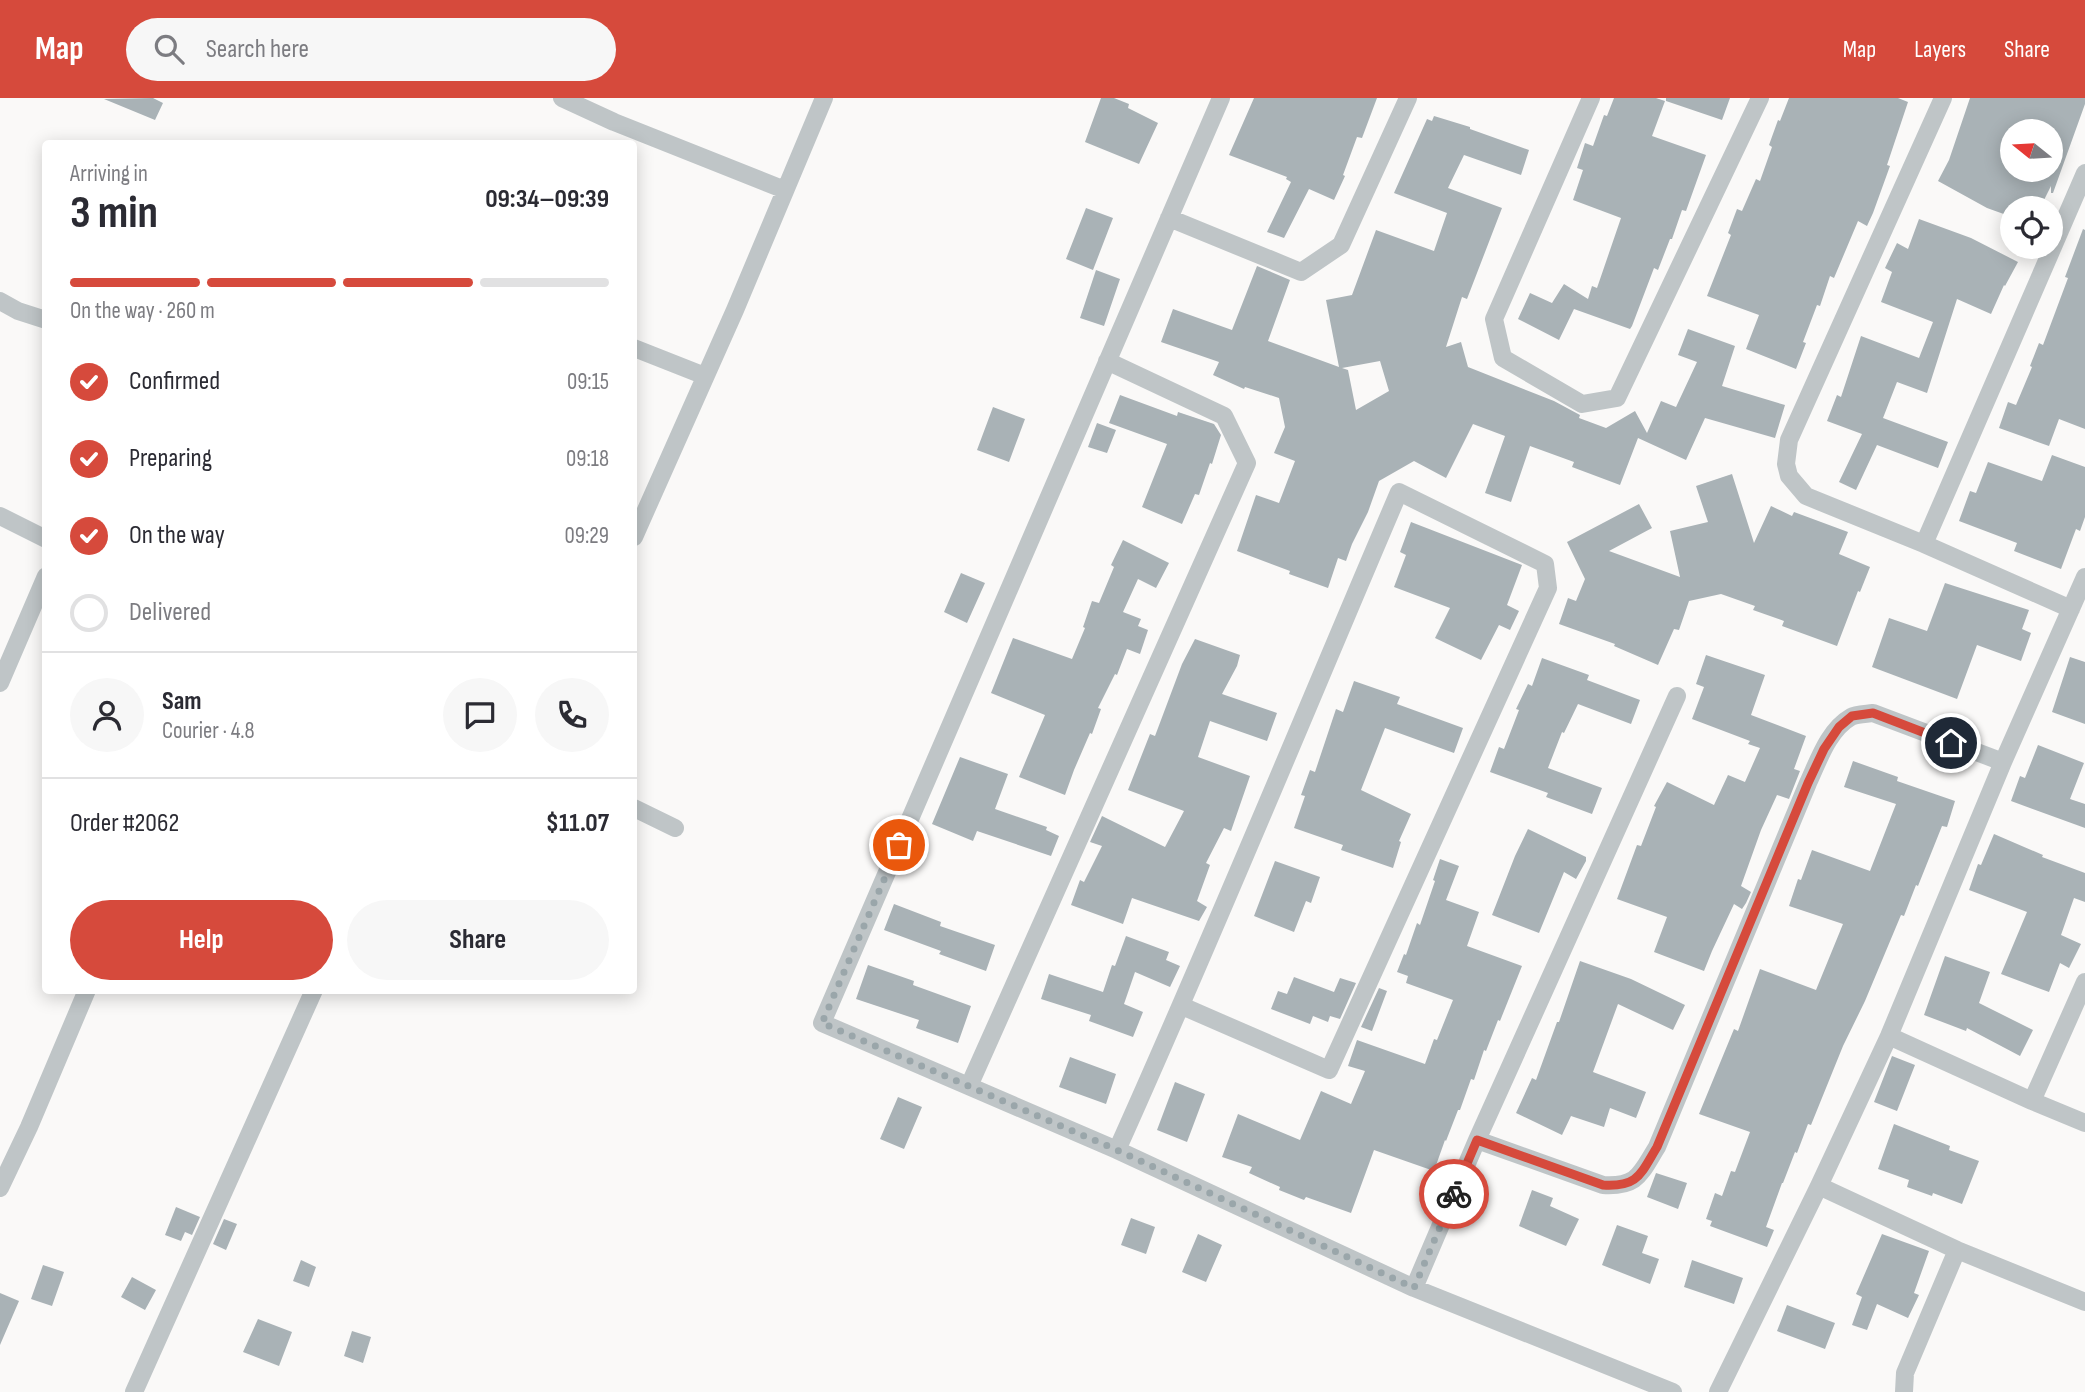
<!DOCTYPE html>
<meta charset="utf-8">
<style>
:root{--surface:#fff;--page:#f7f7f7;--text:#2b2b33;--muted:#7c7c81;--line:#e1e1e2;--accent:#d64a3c}
body{margin:0;font-family:"Sofia Sans Condensed",sans-serif;background:var(--page);color:var(--text);height:100vh;display:flex;flex-direction:column;font-size:26px;white-space:nowrap}
*{box-sizing:border-box;margin:0}
p{font-size:23px;color:var(--muted)}
.icon{flex:none;width:38px;height:38px;fill:none;stroke:currentColor;stroke-width:2;stroke-linecap:round;stroke-linejoin:round}
.map{position:relative;flex:1;overflow:hidden}
.drawer{position:absolute;left:42px;top:42px;width:595px;height:854px;display:flex;flex-direction:column;background:var(--surface);border-radius:7px;box-shadow:0 4px 18px #0003}
.drawer>*{flex:none}
.needle{width:46px;rotate:288deg}
.buttons{position:absolute;left:2000px;top:21px;display:grid;gap:14px}
.buttons a{display:grid;place-items:center;width:63px;height:63px;border-radius:50%;background:var(--surface);box-shadow:0 4px 18px #0003;font-size:35px}
.pin{position:absolute;display:grid;place-items:center;width:60px;height:60px;color:#fff;margin:-30px;border:4px solid #fff;border-radius:50%;box-shadow:0 2px 7px #0007}
.courier{position:absolute;display:grid;place-items:center;width:70px;height:70px;margin:-35px;border:5px solid #d64a3c;border-radius:50%;background:#fff;color:#222;box-shadow:0 2px 9px #0007}
.head em{font-style:normal;font-weight:700}
.head div{display:flex;flex-direction:column-reverse}
.head{display:flex;align-items:center;justify-content:space-between;height:119px;padding:0 28px}
h1{font-size:46px;font-weight:700;line-height:52px}
.bar{display:grid;grid-template-columns:repeat(4,1fr);gap:10px 7px;align-content:center;height:84px;padding:0 28px}
.bar i{height:9px;border-radius:5px;background:var(--line)}
.bar .on{background:var(--accent)}
.bar p{grid-column:span 4}
.line{display:flex;align-items:center;gap:18px;padding:0 28px;border-top:2px solid var(--line)}
.line div{flex:1}
.round{display:grid;place-items:center;flex:none;width:74px;height:74px;border-radius:37px;background:var(--page)}
ol{padding:0 28px;list-style:none}
li{display:flex;align-items:center;gap:21px;height:77px}
li p{margin-inline-start:auto}
li .icon{padding:7px;border-radius:50%;background:var(--accent);color:#fff;stroke-width:4}
li:last-child{color:var(--muted)}
li i{width:38px;height:38px;border:4px solid var(--line);border-radius:50%}
.primary-button{display:flex;gap:14px;margin-top:auto;padding:14px 28px}
.primary-button a{flex:1;height:80px;border-radius:42px;background:var(--accent);color:#fff;font-size:28px;font-weight:700;line-height:80px;text-align:center}
.primary-button a+a{background:var(--page);color:var(--text)}
header{display:flex;align-items:center;gap:42px;box-sizing:border-box;height:98px;padding:0 35px;background:var(--accent);color:#fff}
header strong{font-size:33px}
nav{display:flex;gap:38px;margin-inline-start:auto;font-size:24px}
.search{width:490px;height:63px;background:var(--page);display:flex;align-items:center;gap:18px;box-sizing:border-box;padding:0 24px;border-radius:38px;color:var(--muted);font-size:26px}
.map>svg:first-child{display:block}
.building{fill:#a9b2b6;fill-rule:evenodd}
.lines{fill:none;stroke-linecap:round;stroke-linejoin:round}
.street{stroke:#bfc5c7;stroke-width:18}
.done{stroke:#9aa6aa;stroke-width:7;stroke-dasharray:0 12.6}
.route{stroke:#d64a3c;stroke-width:9}
</style>
<header>
<strong>Map</strong>
<div class="search"><svg class="icon" aria-label="search" viewBox="0 0 24 24"><circle cx="10" cy="10" r="6"/><path d="M15 15l6 6"/></svg>Search here</div>
<nav><a>Map</a><a>Layers</a><a>Share</a></nav>
</header>
<div class="map">
<svg width="2085" height="1294" viewBox="0 0 2085 1294">
<rect width="100%" height="100%" fill="#faf9f8"/>
<path class="building" d="M153,0l10,5 -8,17 -51,-21z
M1101,0h13l15,6 -1,4 30,15 -19,41 -54,-22z
M1254,0h123l-15,40 -5,-1 -14,38 2,1 -11,24 -25,-11 -25,49 -17,-6 24,-50 -5,-3 1,-2 -58,-22z
M1614,0h42l9,3 -13,35 54,19 -20,56 -4,-1 -10,29h-2l-12,31 -4,-2 -22,58 -2,3 -56,-20 -15,31 -41,-21 12,-26 22,10 12,-19 24,15 4,-13 5,2 24,-70 -48,-18 10,-30 -6,-2 8,-25 8,3 11,-31 3,1z
M1666,0h64l-8,22 -56,-19z
M1789,0h109l10,4 -21,63 3,1 -17,47 -6,13 -9,-5 -24,57 -4,-2 -10,30 -3,-1 -14,37 3,1 -10,26 -50,-20 13,-34 -52,-19 24,-61 -3,-2 9,-24 5,2 14,-32 4,2 12,-34 -3,-2 9,-25 2,1z
M1970,0h115v6l-32,89h-2v-7l-11,22h-28v9l-25,-9 -49,-27 11,-21zM2012,33h39v39h-39z
M1434,18l36,11v2l59,21 -8,25 -57,-20 -16,33 54,20 -35,91 -5,-2 -16,50 15,-5 7,25 86,34 26,14 -1,3 27,10 29,-17 12,22 14,-32 15,6 21,-45 -19,-7 10,-26 47,17 -13,40 63,19 -10,33 -70,-20 -19,42 -48,-22 -18,47 -48,-18 2,-5 -44,-16 -19,56 -26,-9 20,-57 -32,-12 -27,54 -32,-17 -35,20 -11,31 -16,32 -6,17 -8,-3 -10,30 -39,-14 1,-3 -53,-20 19,-56 23,8 16,-42 -21,-8 11,-26 -6,-29 -34,-11 -1,2 -31,-14 6,-13 -58,-20 12,-33 59,21 25,-64 33,14 -22,61 71,26 -13,-67 26,-5 24,-65 58,21 13,-38 -53,-20 33,-74 5,2zM1380,263l9,30 -33,19 -8,-40 -6,-2z
M1086,110l27,10 -20,52 -27,-11z
M1919,121l52,19 47,24 -13,24 -1,-1 -13,29 -34,-15 -30,94 -30,-11 -14,36 65,24 -10,26 -61,-23 -21,45 -17,-8 23,-48 -35,-13 10,-26 4,2 20,-61 58,22 14,-36 -52,-20 11,-30 -7,-4 12,-25 11,6z
M2083,131l2,1v199l-26,-10 -10,27 -50,-18 9,-26 8,3 16,-38 -2,-1 9,-23 4,2 25,-67 -3,-1z
M1096,172l24,9 -16,47 -24,-8z
M1120,297l57,21 1,-4 36,12 7,11 -9,29 -2,-1 -11,32 -4,-1 -13,30 -40,-17 25,-63 -58,-21z
M993,309l32,12 -16,43 -32,-12z
M1097,325l19,7 -9,23 -19,-6z
M2052,357l33,12v50l-5,14 -4,-2 -15,40 -47,-18 3,-8 -58,-22 11,-30 6,2 12,-31 54,19z
M1732,376l22,69 17,-37 21,10 2,-4 54,20 -9,22 31,13 -10,25 -2,-1 -21,55 -55,-20 2,-5 -31,-11 2,-4 -34,-12 -32,7 -10,29 -5,-1 -16,36 -44,-19 1,-2 -56,-20 9,-26 8,3 9,-22 -18,-37 72,-38 13,24 -43,23 71,26 -10,-46 38,-9 -12,-36z
M1411,424l111,43 -15,40 12,6 -9,19 -11,-5 -18,35 -46,-22 15,-30 -56,-21 12,-32 -6,-3z
M1123,442l46,23 -13,25 -18,-9 -15,33 18,7 -3,7 10,4 -8,24 -13,-5 -10,26 -2,-1 -17,34 3,1 -9,25 -2,-1 -16,37 -9,25 -46,-18 26,-62 -54,-22 22,-55 59,21 13,-31 -2,-1 9,-26 7,2 15,-36 -3,-2z
M961,475l24,10 -18,40 -23,-11z
M1945,485l84,27 -7,19 9,4 -10,28 -44,-16 -20,54 -85,-32 17,-49 38,13z
M1195,541l45,16 -3,11 -15,28 55,19 -10,28 -57,-20 -12,36 52,19 -19,55 -7,-3 -18,35 4,2 -13,36 10,6 -8,14 -67,-23 -9,26 -52,-19 9,-25 4,2 18,-36 -12,-4 12,-26 63,31 19,-36 -56,-21 22,-56 5,2 27,-72z
M1706,557l59,20 -14,40 55,21 -12,33 6,2 -11,28 -12,-4 -16,35 -20,56 10,6 -5,11 -4,6 -8,-5 -22,47 -8,20 -50,-19 13,-35 -50,-18 20,-54 4,1 15,-39 -2,-1 13,-24 47,23 14,-30 17,7 15,-34 -12,-4 2,-3 -58,-22 12,-32 -8,-3z
M2070,559l15,5v62l-33,-12z
M1542,560l47,17 -2,5 53,20 -9,24 -53,-20 -14,29 -2,-1 -14,36 54,20 -10,26 -46,-17 2,-4 -58,-21 9,-25 5,2 15,-39 -3,-1 12,-25 4,2z
M1354,583l46,16 -3,7 66,24 -9,25 -69,-25 -24,62 50,24 -12,27 2,1 -8,26 -52,-18 2,-5 -49,-17 11,-32 -4,-1 9,-25 5,2 21,-63 7,3z
M2038,647l46,18 -14,36 15,5v24l-74,-27 9,-25 5,2z
M960,659l48,17 -13,35 52,18 -1,3 13,6 -8,20 -74,-25 -4,10 -41,-17z
M1853,663l45,16 -1,4 58,20 -8,26 -5,-1 -24,60 -2,-1 -12,31 -3,-1 -36,86 -22,45 -32,79 -3,-1 -11,29 -2,-1 -12,31h-1l-16,44 8,3 -7,17 -57,-21 2,-5 -6,-2 9,-26 7,3 9,-25 4,1 15,-40 -51,-18 35,-85 4,2 22,-62 56,21 27,-66 -54,-18 9,-27 3,1 11,-30 58,21 26,-67 -52,-17z
M1528,731l58,28v4l-10,18 -12,-7 -25,61 -47,-18 23,-59z
M1994,736l49,21 -1,2 43,16v29l-11,-4 -13,37 20,9 -12,24 -9,-5 -11,29 -48,-18 26,-62 -58,-22 9,-26 3,1z
M1440,761l19,7 -13,34 33,12 -12,34 55,20 -22,55 -2,-1 -12,31 -2,-1 -10,30 -3,-1 -11,31h-2l-12,31 -1,-1 -11,31 -60,-21 -23,63 -45,-16 -2,3 -25,-10 1,-3 -31,-14 3,-6 -30,-10 16,-43 62,26 21,-49 30,13 14,-33 -17,-5 9,-26 68,24 9,-25 3,1 16,-40 -47,-17 2,-7 -11,-4 7,-18 2,1 11,-32 3,2 15,-44 -2,-1z
M1275,763l45,16 -9,26 -5,-2 -12,31 -40,-16z
M894,806l47,18 -1,4 55,19 -9,26 -47,-17 2,-3 -57,-21z
M1126,838l43,16 -3,8 14,6 -10,21 -35,-15 -11,32 19,8 -10,25 -44,-16 2,-6 -50,-16 8,-25 54,18 9,-27 3,1z
M1945,858l45,16 -11,31 54,27 -13,26 -53,-28 -1,3 -42,-16z
M1580,863l51,18 54,26 -12,25 -55,-26 -25,68 53,20 -10,26 -26,-10 -6,19 -33,-11 -9,19 -46,-22 16,-35 4,2 21,-58h2z
M868,867l46,16 -1,4 58,21 -13,37 -42,-15 3,-8 -63,-21z
M1294,879l40,15 6,-14 16,5 -16,36 -10,-3 -2,6 -15,-6 -3,8 -39,-15 7,-18 9,3z
M1379,890l8,3 -15,40 -11,-4z
M1892,958l23,9 -18,46 -23,-9z
M1070,959l46,17 -10,30 -47,-17z
M1175,984l30,12 -18,48 -30,-12z
M898,999l24,10 -18,42 -24,-10z
M1894,1026l56,22 -1,4 30,11 -17,43 -29,-11 -1,3 -25,-9 2,-7 -31,-11z
M1656,1075l31,10 -9,26 -31,-12z
M1532,1092l21,8 -3,8 29,13 -13,27 -47,-20z
M176,1109l24,10 -8,18 -7,-3 -4,9 -16,-6z
M1131,1120l24,9 -9,27 -25,-9z
M224,1121l13,5 -11,26 -13,-6z
M1617,1127l31,11 -6,17 17,6 -9,25 -48,-19z
M1198,1136l24,11 -16,37 -24,-10z
M1882,1136l47,17 -15,42 5,2 -11,23 -31,-14 -10,26 -15,-5 10,-28 -6,-3z
M301,1162l15,7 -7,20 -16,-6z
M1692,1162l51,18 -9,26 -50,-17z
M43,1167l21,7 -12,34 -21,-7z
M132,1179l24,13 -11,20 -24,-13z
M0,1195l19,8 -19,44z
M1787,1207l48,18 -10,26 -48,-18z
M258,1221l34,13 -13,34 -36,-14z
M352,1233l19,6 -8,26 -19,-7z"/>
<g class="lines">
<path class="street" d="M562,0l52,24 171,68
M1221,0l-399,925 295,127 297,138 259,104
M1591,0l-97,221 9,39 79,46 35,-6 143,-300
M1943,0l-154,342 -3,24 3,12 17,20 118,48 147,65
M1169,120l132,54 40,-27 67,-147
M0,203l18,10 28,9
M634,250l71,28
M0,418l46,23
M634,439l101,-227 89,-212
M1924,446l161,-371
M0,585l46,-107
M634,710l41,20
M1889,938l143,65 53,22
M969,988l278,-623 -23,-47 -117,-55
M2032,1003l53,-119
M1477,1042l126,45c35,2 37,-11 54,-38l151,-364c10,-21 20,-53 43,-66 5,-3 15,-3 22,-4l130,49
M1117,1052c98,-218 188,-438 282,-658l146,72 3,24 -219,482 -147,-64
M1819,1088l138,64 128,52
M0,1090l29,-61 58,-137
M1414,1190l63,-148 200,-444
M134,1294l180,-402
M1718,1294l101,-206 70,-150 114,-274 82,-185
M1904,1294l1,-19 52,-123"/>
</g>
<g class="lines">
<path class="done" d="M899,747l-77,178 295,127 297,138 40,-94"/>
<path class="route" d="M1454,1096l23,-54 126,45c35,2 37,-10 54,-38l151,-364 16,-34 15,-22 13,-11 21,-3 78,30"/>
</g>
</svg>
<div class="buttons">
<a><svg class="needle" viewBox="-14 -14 28 28"><path d="M0-13l5 13h-10z" fill="#e53935"/><path d="M0 13l5-13h-10z" fill="#7c7c81"/></svg></a>
<a><svg class="icon" aria-label="locate" viewBox="0 0 24 24"><circle cx="12" cy="12" r="6"/><path d="M12 2v4M12 18v4M2 12h4M18 12h4"/></svg></a>
</div>
<div class="pin" style="left:899px;top:747px;background:#ea580c"><svg class="icon" aria-label="bag" viewBox="0 0 24 24"><path d="M5 8h14l-1 12H6zM9 8a3 3 0 0 1 6 0"/></svg></div>
<div class="pin" style="left:1951px;top:645px;background:#1f2937"><svg class="icon" aria-label="home" viewBox="0 0 24 24"><path d="M3 11l9-7 9 7M6 9v11h12V9"/></svg></div>
<div class="courier" style="left:1454px;top:1096px"><svg class="icon" aria-label="bike" viewBox="0 0 24 24"><circle cx="6" cy="16" r="4"/><circle cx="18" cy="16" r="4"/><path d="M6 16l4-8h5l3 8M10 8l3 8H6M13 5h3"/></svg></div>
<section class="drawer">
<div class="head"><div><h1>3 min</h1><p>Arriving in</p></div><em>09:34–09:39</em></div>
<div class="bar"><i class="on"></i><i class="on"></i><i class="on"></i><i></i><p>On the way · 260 m</p></div>
<ol>
<li><svg class="icon" aria-label="check" viewBox="0 0 24 24"><path d="M5 12l5 5 9-10"/></svg>Confirmed<p>09:15</p></li>
<li><svg class="icon" aria-label="check" viewBox="0 0 24 24"><path d="M5 12l5 5 9-10"/></svg>Preparing<p>09:18</p></li>
<li><svg class="icon" aria-label="check" viewBox="0 0 24 24"><path d="M5 12l5 5 9-10"/></svg>On the way<p>09:29</p></li>
<li><i></i>Delivered</li>
</ol>
<div class="line" style="height:126px"><a class="round"><svg class="icon" aria-label="person" viewBox="0 0 24 24"><circle cx="12" cy="8" r="4"/><path d="M4 21q1-7 8-7t8 7"/></svg></a><div><b>Sam</b><p>Courier · 4.8</p></div><a class="round"><svg class="icon" aria-label="chat" viewBox="0 0 24 24"><path d="M4 5h16v11H9l-5 4z"/></svg></a><a class="round"><svg class="icon" aria-label="phone" viewBox="0 0 24 24"><path d="M5 4h4l2 5-3 2q2 4 5 5l2-3 5 2v4C11 20 4 13 5 4z"/></svg></a></div>
<div class="line" style="height:91px"><div>Order #2062</div><b>$11.07</b></div>
<div class="primary-button"><a>Help</a><a>Share</a></div>
</section>
</div>
